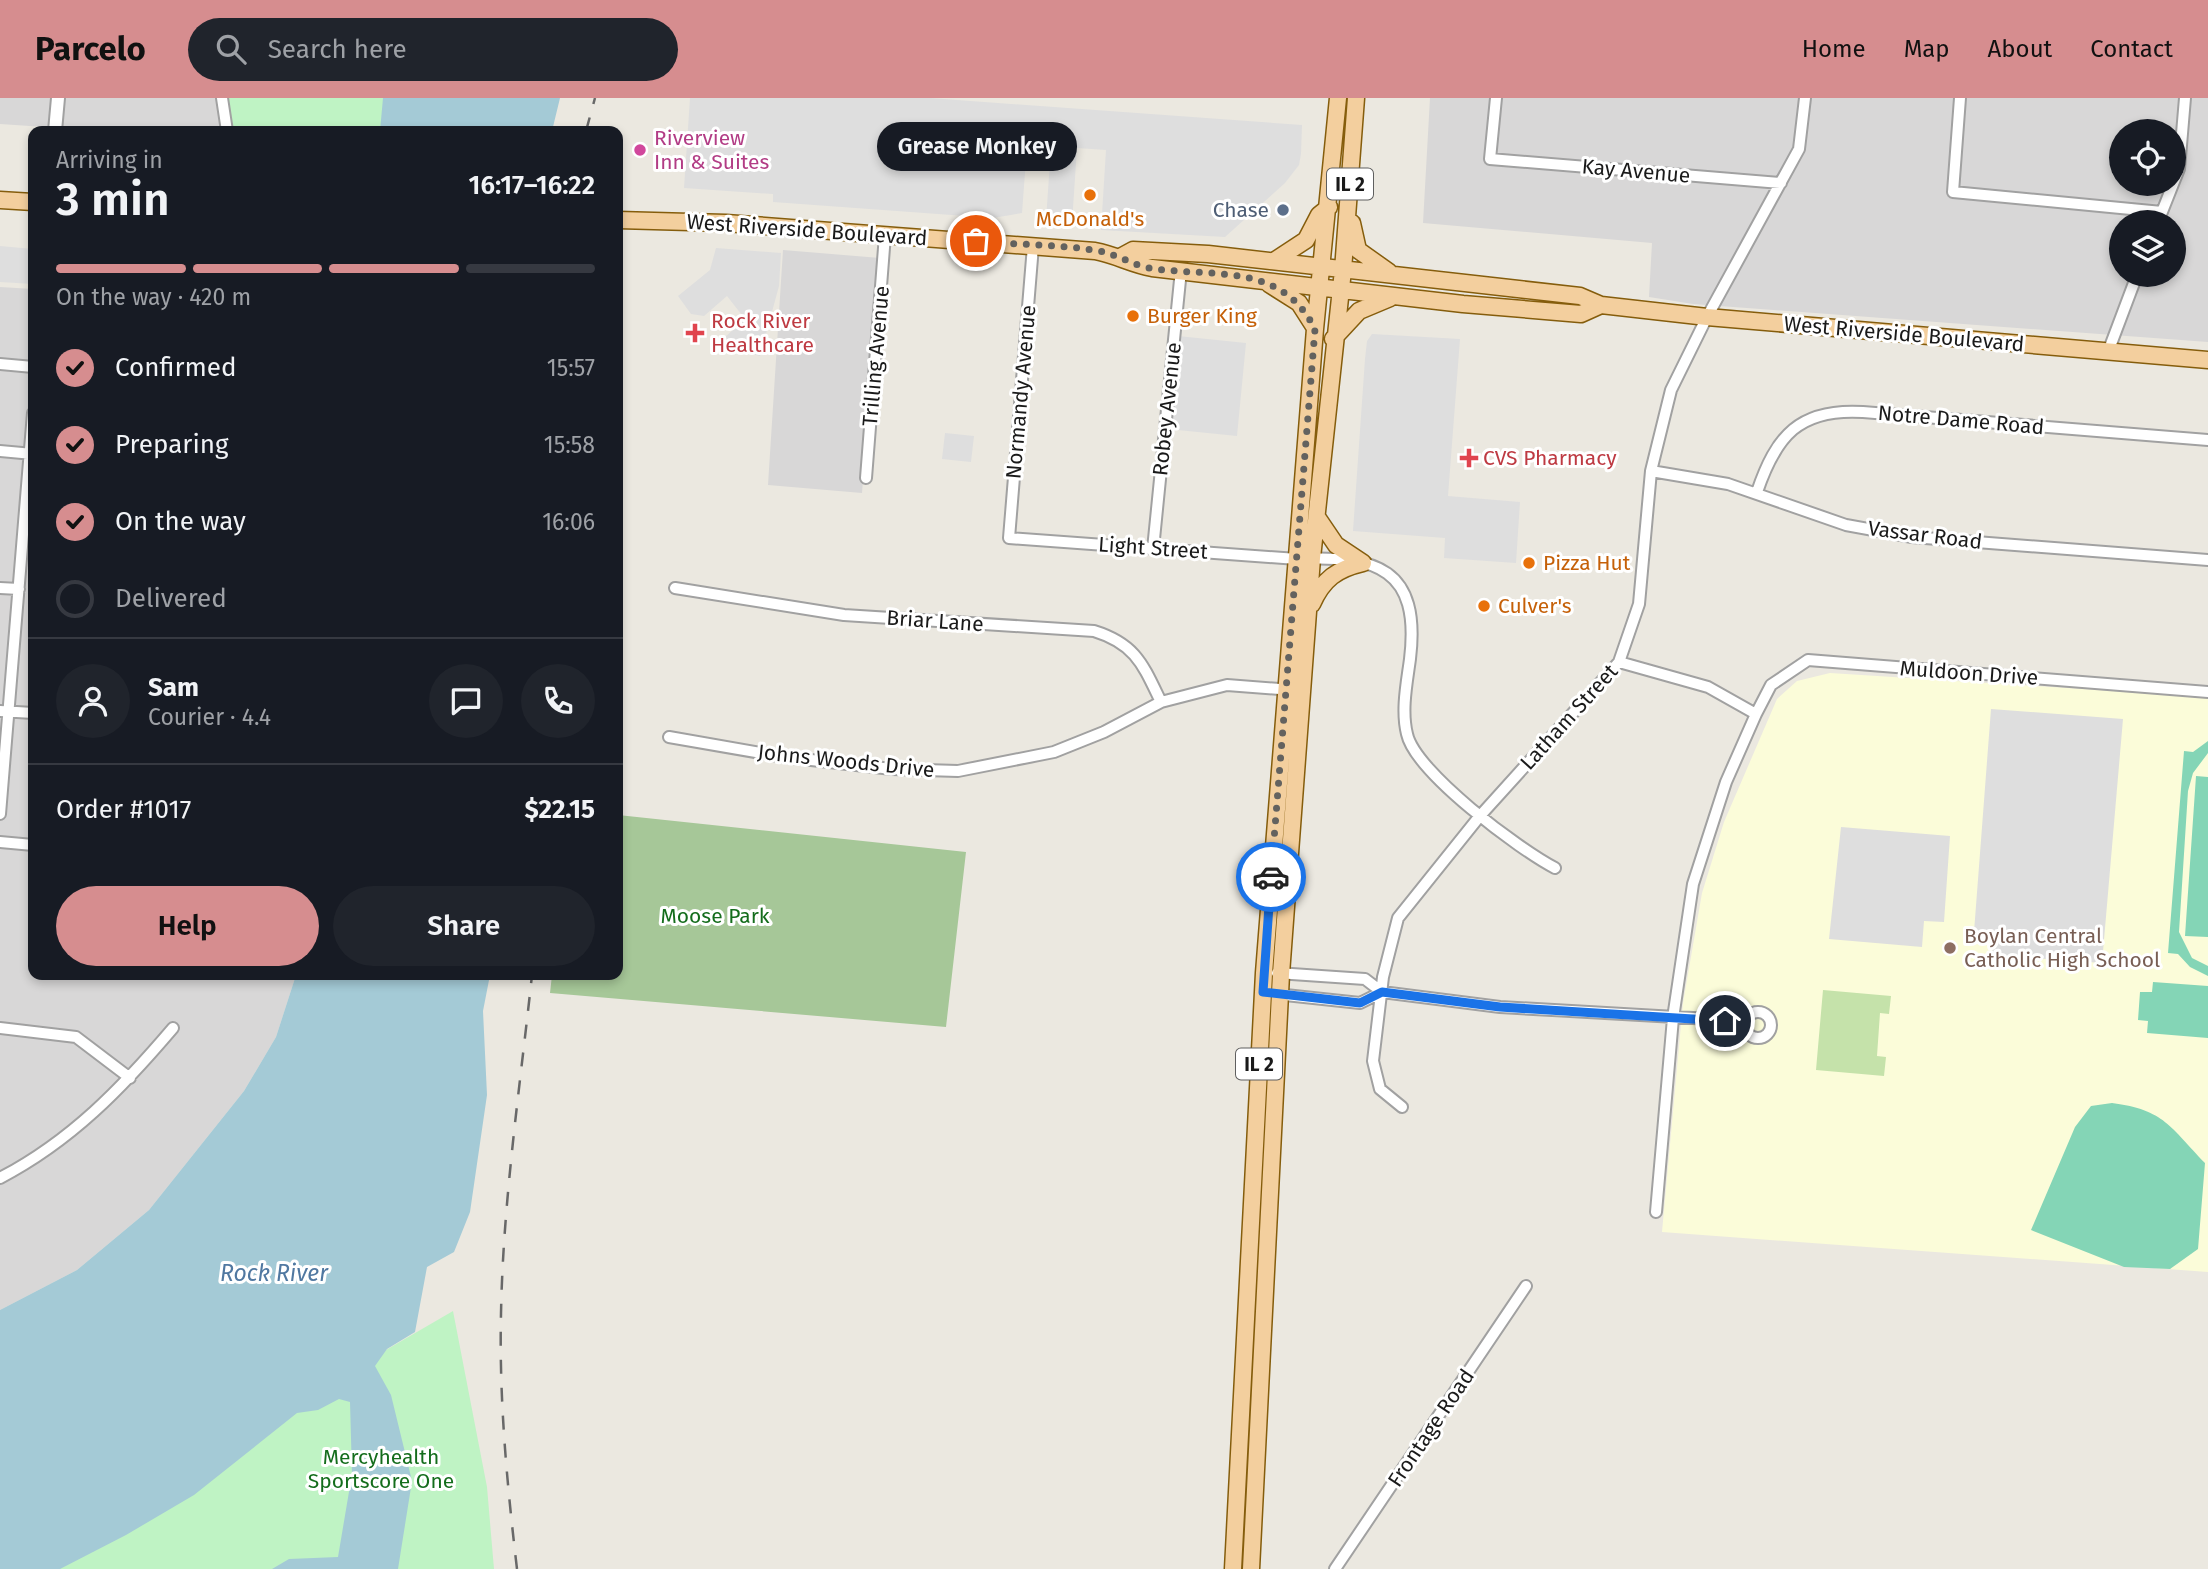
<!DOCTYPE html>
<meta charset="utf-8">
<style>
:root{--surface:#171b24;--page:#20242c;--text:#f1f3f6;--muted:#9ea1a6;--line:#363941;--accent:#d68d8f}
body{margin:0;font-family:"Fira Sans",sans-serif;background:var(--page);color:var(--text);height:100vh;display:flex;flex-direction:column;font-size:26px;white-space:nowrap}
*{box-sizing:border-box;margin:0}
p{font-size:23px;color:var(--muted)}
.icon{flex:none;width:38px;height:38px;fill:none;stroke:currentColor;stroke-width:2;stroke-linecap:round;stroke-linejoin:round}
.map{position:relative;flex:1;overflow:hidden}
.drawer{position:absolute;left:28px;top:28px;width:595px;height:854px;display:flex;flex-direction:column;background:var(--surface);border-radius:14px;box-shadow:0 4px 10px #0003}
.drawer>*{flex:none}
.tools{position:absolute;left:2109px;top:21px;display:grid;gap:14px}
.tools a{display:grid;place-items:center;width:77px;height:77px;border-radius:50%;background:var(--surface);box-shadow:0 4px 10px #0003;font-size:35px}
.pin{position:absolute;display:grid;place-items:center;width:60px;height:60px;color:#fff;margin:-30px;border:4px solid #fff;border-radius:50%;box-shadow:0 2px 7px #0007}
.courier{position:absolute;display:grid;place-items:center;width:70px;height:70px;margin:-35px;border:5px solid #1a73e8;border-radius:50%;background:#fff;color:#222;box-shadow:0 2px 9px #0007}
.bubble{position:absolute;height:49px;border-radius:24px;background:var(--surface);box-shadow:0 4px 10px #0003;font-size:23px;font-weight:600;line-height:49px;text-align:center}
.summary em{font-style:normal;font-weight:600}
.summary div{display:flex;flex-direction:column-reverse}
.summary{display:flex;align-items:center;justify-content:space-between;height:119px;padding:0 28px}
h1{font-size:46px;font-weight:600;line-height:52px}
.bar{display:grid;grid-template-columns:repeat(4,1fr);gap:10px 7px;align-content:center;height:84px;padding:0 28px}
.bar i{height:9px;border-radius:5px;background:var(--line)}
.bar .active{background:var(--accent)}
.bar p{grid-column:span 4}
.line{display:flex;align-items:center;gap:18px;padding:0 28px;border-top:2px solid var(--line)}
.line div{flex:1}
.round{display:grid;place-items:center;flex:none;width:74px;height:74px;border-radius:37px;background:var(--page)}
ol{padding:0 28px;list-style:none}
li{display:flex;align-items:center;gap:21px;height:77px}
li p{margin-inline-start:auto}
li .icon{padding:7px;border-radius:50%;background:var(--accent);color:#111;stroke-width:4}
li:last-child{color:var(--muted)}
li i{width:38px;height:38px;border:4px solid var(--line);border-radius:50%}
.button{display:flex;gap:14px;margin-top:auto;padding:14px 28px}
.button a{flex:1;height:80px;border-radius:42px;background:var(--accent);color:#111;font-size:28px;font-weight:600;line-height:80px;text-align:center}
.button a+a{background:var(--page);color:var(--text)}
header{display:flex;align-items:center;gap:42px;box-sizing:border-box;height:98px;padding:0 35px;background:var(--accent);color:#111}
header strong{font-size:33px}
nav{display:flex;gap:38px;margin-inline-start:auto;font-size:24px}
.search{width:490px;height:63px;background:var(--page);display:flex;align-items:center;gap:18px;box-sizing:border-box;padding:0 24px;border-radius:38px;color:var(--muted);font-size:26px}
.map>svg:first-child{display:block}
.residential{fill:#d8d7d7;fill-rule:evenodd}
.education{fill:#fbfcd9}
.grass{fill:#c5e2aa}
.forest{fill:#a6c798}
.park{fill:#bff3c4}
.pitch{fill:#84d5b6}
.parking{fill:#dedede}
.water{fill:#a4cad6}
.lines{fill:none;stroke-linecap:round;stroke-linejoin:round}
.minor-casing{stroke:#a1a1a1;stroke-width:14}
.tertiary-casing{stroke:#a1a1a1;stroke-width:16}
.primary-casing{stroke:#855d0c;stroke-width:19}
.minor{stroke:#fff;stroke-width:10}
.tertiary{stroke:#fff;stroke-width:12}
.primary{stroke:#f3cf9e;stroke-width:16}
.rail{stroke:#686868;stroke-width:2.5;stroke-dasharray:14 14;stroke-linecap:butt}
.done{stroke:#63625f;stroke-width:7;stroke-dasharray:0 12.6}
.route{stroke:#1a73e8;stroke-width:9}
.hotel-dot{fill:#d1479c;stroke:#fff;stroke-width:2.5}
.food-dot{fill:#e8710a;stroke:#fff;stroke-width:2.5}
.service-dot{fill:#5c6f8a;stroke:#fff;stroke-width:2.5}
.health-dot{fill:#e0444e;stroke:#fff;stroke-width:2.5}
.education-dot{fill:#8d6e63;stroke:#fff;stroke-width:2.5}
.labels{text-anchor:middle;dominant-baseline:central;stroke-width:6;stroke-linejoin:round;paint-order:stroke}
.shield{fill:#fff;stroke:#5f5f5f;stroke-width:2}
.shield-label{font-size:19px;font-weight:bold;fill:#1a1a1a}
.hotel-label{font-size:21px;fill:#b23c85;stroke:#fff;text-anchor:start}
.street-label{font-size:21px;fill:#1a1a1a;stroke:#fff}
.service-label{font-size:21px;fill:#4e5e75;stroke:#fff;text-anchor:end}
.food-label{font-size:21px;fill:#c56008;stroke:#fff;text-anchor:start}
.health-label{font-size:21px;fill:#be3a42;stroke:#fff;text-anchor:start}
.park-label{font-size:21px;fill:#146d1c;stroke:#fff}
.education-label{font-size:21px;fill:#785e54;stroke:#fff;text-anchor:start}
.water-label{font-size:23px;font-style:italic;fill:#5078a1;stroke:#fff}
</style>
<header>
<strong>Parcelo</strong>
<div class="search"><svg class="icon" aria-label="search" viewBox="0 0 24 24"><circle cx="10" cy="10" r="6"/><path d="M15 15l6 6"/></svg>Search here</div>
<nav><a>Home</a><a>Map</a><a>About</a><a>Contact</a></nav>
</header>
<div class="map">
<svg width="2208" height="1471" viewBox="0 0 2208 1471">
<rect width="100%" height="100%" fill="#ebe8e0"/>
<path class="residential" d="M0,0h225l6,33h-171v-3l-60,-4z
M1430,0h778v244l-515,-38 -44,-7 3,-54 -229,-20zM2121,33h53v53h-53zM2121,124h53v53h-53z
M783,152l97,8 -18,235 -94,-8z
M0,189l33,2v686h263l-20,62 -32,54 -95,119 -72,60 -77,40z"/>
<path class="education" d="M1830,575l378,24v575l-546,-40 21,-229 19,-110 22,-71 53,-123 20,-18z"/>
<path class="grass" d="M1823,892l68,6 -2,18 -9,-1 -3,43 9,1 -2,19 -68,-6z"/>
<path class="forest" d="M618,717l348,37 -20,175 -396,-34 2,-18h66z"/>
<path class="park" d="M225,0h161l-1,33h-154z
M453,1213l34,176 7,82h-485z"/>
<path class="pitch" d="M2208,643v12l-15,20 -5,18 -9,141 13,26 16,8v10l-18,-9 -12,-13 -10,-1 16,-202 9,1z
M2196,678l12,1v160l-23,-1z
M2153,884l55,4v52l-61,-5 1,-12 -10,-1 2,-28h12z
M2112,1005c53,7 58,24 93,60l-7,86 -28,20 -46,-2 -93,-37 44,-103 16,-21z"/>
<path class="parking" d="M690,0h240l372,27 -1,29 -2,11 -14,18 -60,54 -124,-7 5,-80 -29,-2 -5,75 -26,-3 5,-73 -24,-1 -5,67 -29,5 -220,-16v-8l-89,-6z
M0,148l33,3v35l-33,-2z
M716,150l65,5 -2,33 -19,70 -20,-5 -16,-13 21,-19 -18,-23 -23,20 -13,-2 -13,-18 32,-26z
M1372,236l88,5 -12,157 72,6 -4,61 -72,-5 1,-20 -92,-7 12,-172 2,-18z
M1178,238l68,7 -9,93 -69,-7z
M945,335l29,3 -3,26 -29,-3z
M1991,611l132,10 -21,244 -110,-8 1,-21 -19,-2z
M1841,729l109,9 -6,86 -20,-1 -2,26 -93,-8z"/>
<path class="water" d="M383,0h177l-8,33h-172z
M296,877h194l-7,36 4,84 -17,117 -16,40 -27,15 -12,65 -28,17 -12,17 16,29 21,86 -14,88h-126l17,-10 49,-2 14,-83 -2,-72 -11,-3 -21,11 -21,3 -103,82 -68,40 -66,34h-60v-259l77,-40 72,-60 95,-119 32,-54z"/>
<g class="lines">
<defs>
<path id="minor" d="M222,0l5,33
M1496,0l-6,61 291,24
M1960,0l-7,94 209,20
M2158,124l21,-53 6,-71
M1033,148l-24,292 288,21c79,-4 124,9 113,100 -3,23 -9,51 -3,75 8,38 113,116 148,134
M2108,254l29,-77
M0,266l33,3
M0,353l33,3
M1651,373l77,13 118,41 66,12 296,23
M866,380l19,-243
M1757,394c19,-56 42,-84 106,-80l345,28
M1153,451l28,-279
M0,490l19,1
M675,490l169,27 250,16c42,13 49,34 67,71
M1619,564l89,25 48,27
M0,613l33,2
M669,639l115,20 108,12 66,2 96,-19 50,-20 57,-30 66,-17 65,5
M0,716l33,-401
M0,744l33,3
M1277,875l88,6 17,13 118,15 245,14
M1276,896l84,9 22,-11
M1745 927a13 13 0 1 1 26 0a13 13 0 1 1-26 0Z
M0,930l76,9 54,41
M1402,1009l-22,-18 -7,-28 10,-84 15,-59 81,-101 140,-155 20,-58 12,-133 20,-81 36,-73 92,-168 6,-51
M0,1080c71,-37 122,-90 173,-150
M1656,1114l17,-194 20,-134 33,-102 30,-68 15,-29 37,-25 400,32
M1335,1471l191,-283"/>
<path id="tertiary" d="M55,33l3,-33"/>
<path id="primary" d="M0,102l33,2
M618,122l108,3 369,28c21,4 36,13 57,17l311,36 118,10 20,-9
M1352,125l6,27 31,22
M1122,158l11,-6 75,4 372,42 21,9 106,12 501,43
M1274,163l32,-21 13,-25 10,-8
M1269,186l30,19 16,25
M1333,241l26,-28 31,-13
M1317,419l19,28 27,18
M1312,506c11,-25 25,-35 51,-41
M1233,1471l31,-596 51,-644 23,-231
M1251,1471l30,-595 31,-416 31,-288 13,-172"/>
</defs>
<use href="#minor" class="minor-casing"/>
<use href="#tertiary" class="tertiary-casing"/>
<use href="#primary" class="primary-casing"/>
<use href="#minor" class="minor"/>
<use href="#tertiary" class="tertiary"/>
<use href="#primary" class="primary"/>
<path class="rail" d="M586,33l9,-33
M517,1471c-10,-85 -18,-170 -16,-255 2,-113 19,-227 31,-339"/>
</g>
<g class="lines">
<path class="done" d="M976,143c41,4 83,3 123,10 20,4 31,13 50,17 63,10 132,-7 166,61l-44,548"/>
<path class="route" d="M1271,779l-8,115 97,11 22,-11 118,15 225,14"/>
</g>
<circle class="hotel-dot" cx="640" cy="52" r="7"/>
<g class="food-dot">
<circle cx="1090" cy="97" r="7"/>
<circle cx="1133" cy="218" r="7"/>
<circle cx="1529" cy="465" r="7"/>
<circle cx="1484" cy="508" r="7"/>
</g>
<circle class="service-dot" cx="1283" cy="112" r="7"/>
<g class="health-dot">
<path d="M691.5 224.5h7v7h7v7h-7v7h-7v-7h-7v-7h7z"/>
<path d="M1465.5 349.5h7v7h7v7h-7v7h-7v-7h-7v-7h7z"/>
</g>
<circle class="education-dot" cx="1950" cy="850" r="7"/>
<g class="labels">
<g class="shield">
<rect x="1327" y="70.5" width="46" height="31" rx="5"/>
<rect x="1236" y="950.5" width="46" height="31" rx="5"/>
</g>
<g class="shield-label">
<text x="1350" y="86">IL 2</text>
<text x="1259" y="966">IL 2</text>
</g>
<g class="hotel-label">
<text x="654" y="40">Riverview<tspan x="654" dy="24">Inn &amp; Suites</tspan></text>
</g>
<g class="street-label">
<text transform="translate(1636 73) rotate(5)">Kay Avenue</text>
<text transform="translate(807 132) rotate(4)">West Riverside Boulevard</text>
<text transform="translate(1904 236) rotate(5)">West Riverside Boulevard</text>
<text transform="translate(876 258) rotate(-85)">Trilling Avenue</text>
<text transform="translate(1021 294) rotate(-85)">Normandy Avenue</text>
<text transform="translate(1167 311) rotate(-84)">Robey Avenue</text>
<text transform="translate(1961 322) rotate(5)">Notre Dame Road</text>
<text transform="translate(1925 437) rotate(7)">Vassar Road</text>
<text transform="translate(1153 450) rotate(4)">Light Street</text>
<text transform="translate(935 523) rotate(4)">Briar Lane</text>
<text transform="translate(1969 575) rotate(4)">Muldoon Drive</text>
<text transform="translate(1569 619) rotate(-48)">Latham Street</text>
<text transform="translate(846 663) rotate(6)">Johns Woods Drive</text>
<text transform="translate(1431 1330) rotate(-56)">Frontage Road</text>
</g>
<g class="service-label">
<text x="1269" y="112">Chase</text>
</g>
<g class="food-label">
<text x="1090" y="121" text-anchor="middle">McDonald's</text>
<text x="1147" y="218">Burger King</text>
<text x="1543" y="465">Pizza Hut</text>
<text x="1498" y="508">Culver's</text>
</g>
<g class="health-label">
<text x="711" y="223">Rock River<tspan x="711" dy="24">Healthcare</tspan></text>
<text x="1483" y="360">CVS Pharmacy</text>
</g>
<g class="park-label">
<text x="715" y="818">Moose Park</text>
<text x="381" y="1359">Mercyhealth<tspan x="381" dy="24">Sportscore One</tspan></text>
</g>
<g class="education-label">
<text x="1964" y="838">Boylan Central<tspan x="1964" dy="24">Catholic High School</tspan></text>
</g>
<g class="water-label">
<text x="274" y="1175">Rock River</text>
</g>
</g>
</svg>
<div class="tools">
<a><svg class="icon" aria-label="locate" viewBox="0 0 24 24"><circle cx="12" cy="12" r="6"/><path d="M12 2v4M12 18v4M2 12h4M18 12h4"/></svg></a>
<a><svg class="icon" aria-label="layers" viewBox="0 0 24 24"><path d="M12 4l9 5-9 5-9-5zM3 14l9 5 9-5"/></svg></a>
</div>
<div class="pin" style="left:976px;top:143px;background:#ea580c"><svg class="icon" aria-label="bag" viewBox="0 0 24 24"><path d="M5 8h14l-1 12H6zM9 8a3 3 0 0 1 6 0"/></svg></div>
<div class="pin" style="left:1725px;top:923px;background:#1f2937"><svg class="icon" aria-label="home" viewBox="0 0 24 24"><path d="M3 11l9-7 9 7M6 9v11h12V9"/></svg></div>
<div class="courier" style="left:1271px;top:779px"><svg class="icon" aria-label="car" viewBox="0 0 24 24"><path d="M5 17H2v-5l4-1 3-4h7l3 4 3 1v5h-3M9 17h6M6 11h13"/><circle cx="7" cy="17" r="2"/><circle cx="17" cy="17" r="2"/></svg></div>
<div class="bubble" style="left:877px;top:24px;width:200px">Grease Monkey</div>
<section class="drawer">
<div class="summary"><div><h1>3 min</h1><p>Arriving in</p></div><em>16:17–16:22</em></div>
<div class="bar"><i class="active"></i><i class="active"></i><i class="active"></i><i></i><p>On the way · 420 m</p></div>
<ol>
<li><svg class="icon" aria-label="check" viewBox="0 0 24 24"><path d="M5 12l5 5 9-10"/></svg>Confirmed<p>15:57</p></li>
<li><svg class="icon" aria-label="check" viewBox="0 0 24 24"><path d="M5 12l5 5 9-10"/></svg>Preparing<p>15:58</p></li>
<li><svg class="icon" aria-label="check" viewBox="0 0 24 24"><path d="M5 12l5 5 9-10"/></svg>On the way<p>16:06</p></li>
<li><i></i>Delivered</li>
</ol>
<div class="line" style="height:126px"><a class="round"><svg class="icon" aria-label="person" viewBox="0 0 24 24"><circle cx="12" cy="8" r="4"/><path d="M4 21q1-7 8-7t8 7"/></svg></a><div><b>Sam</b><p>Courier · 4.4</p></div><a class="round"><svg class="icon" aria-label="chat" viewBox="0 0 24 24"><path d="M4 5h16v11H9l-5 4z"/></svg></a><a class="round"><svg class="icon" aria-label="phone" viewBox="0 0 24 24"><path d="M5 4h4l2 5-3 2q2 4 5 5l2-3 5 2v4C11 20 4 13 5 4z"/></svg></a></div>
<div class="line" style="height:91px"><div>Order #1017</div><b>$22.15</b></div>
<div class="button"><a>Help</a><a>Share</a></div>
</section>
</div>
